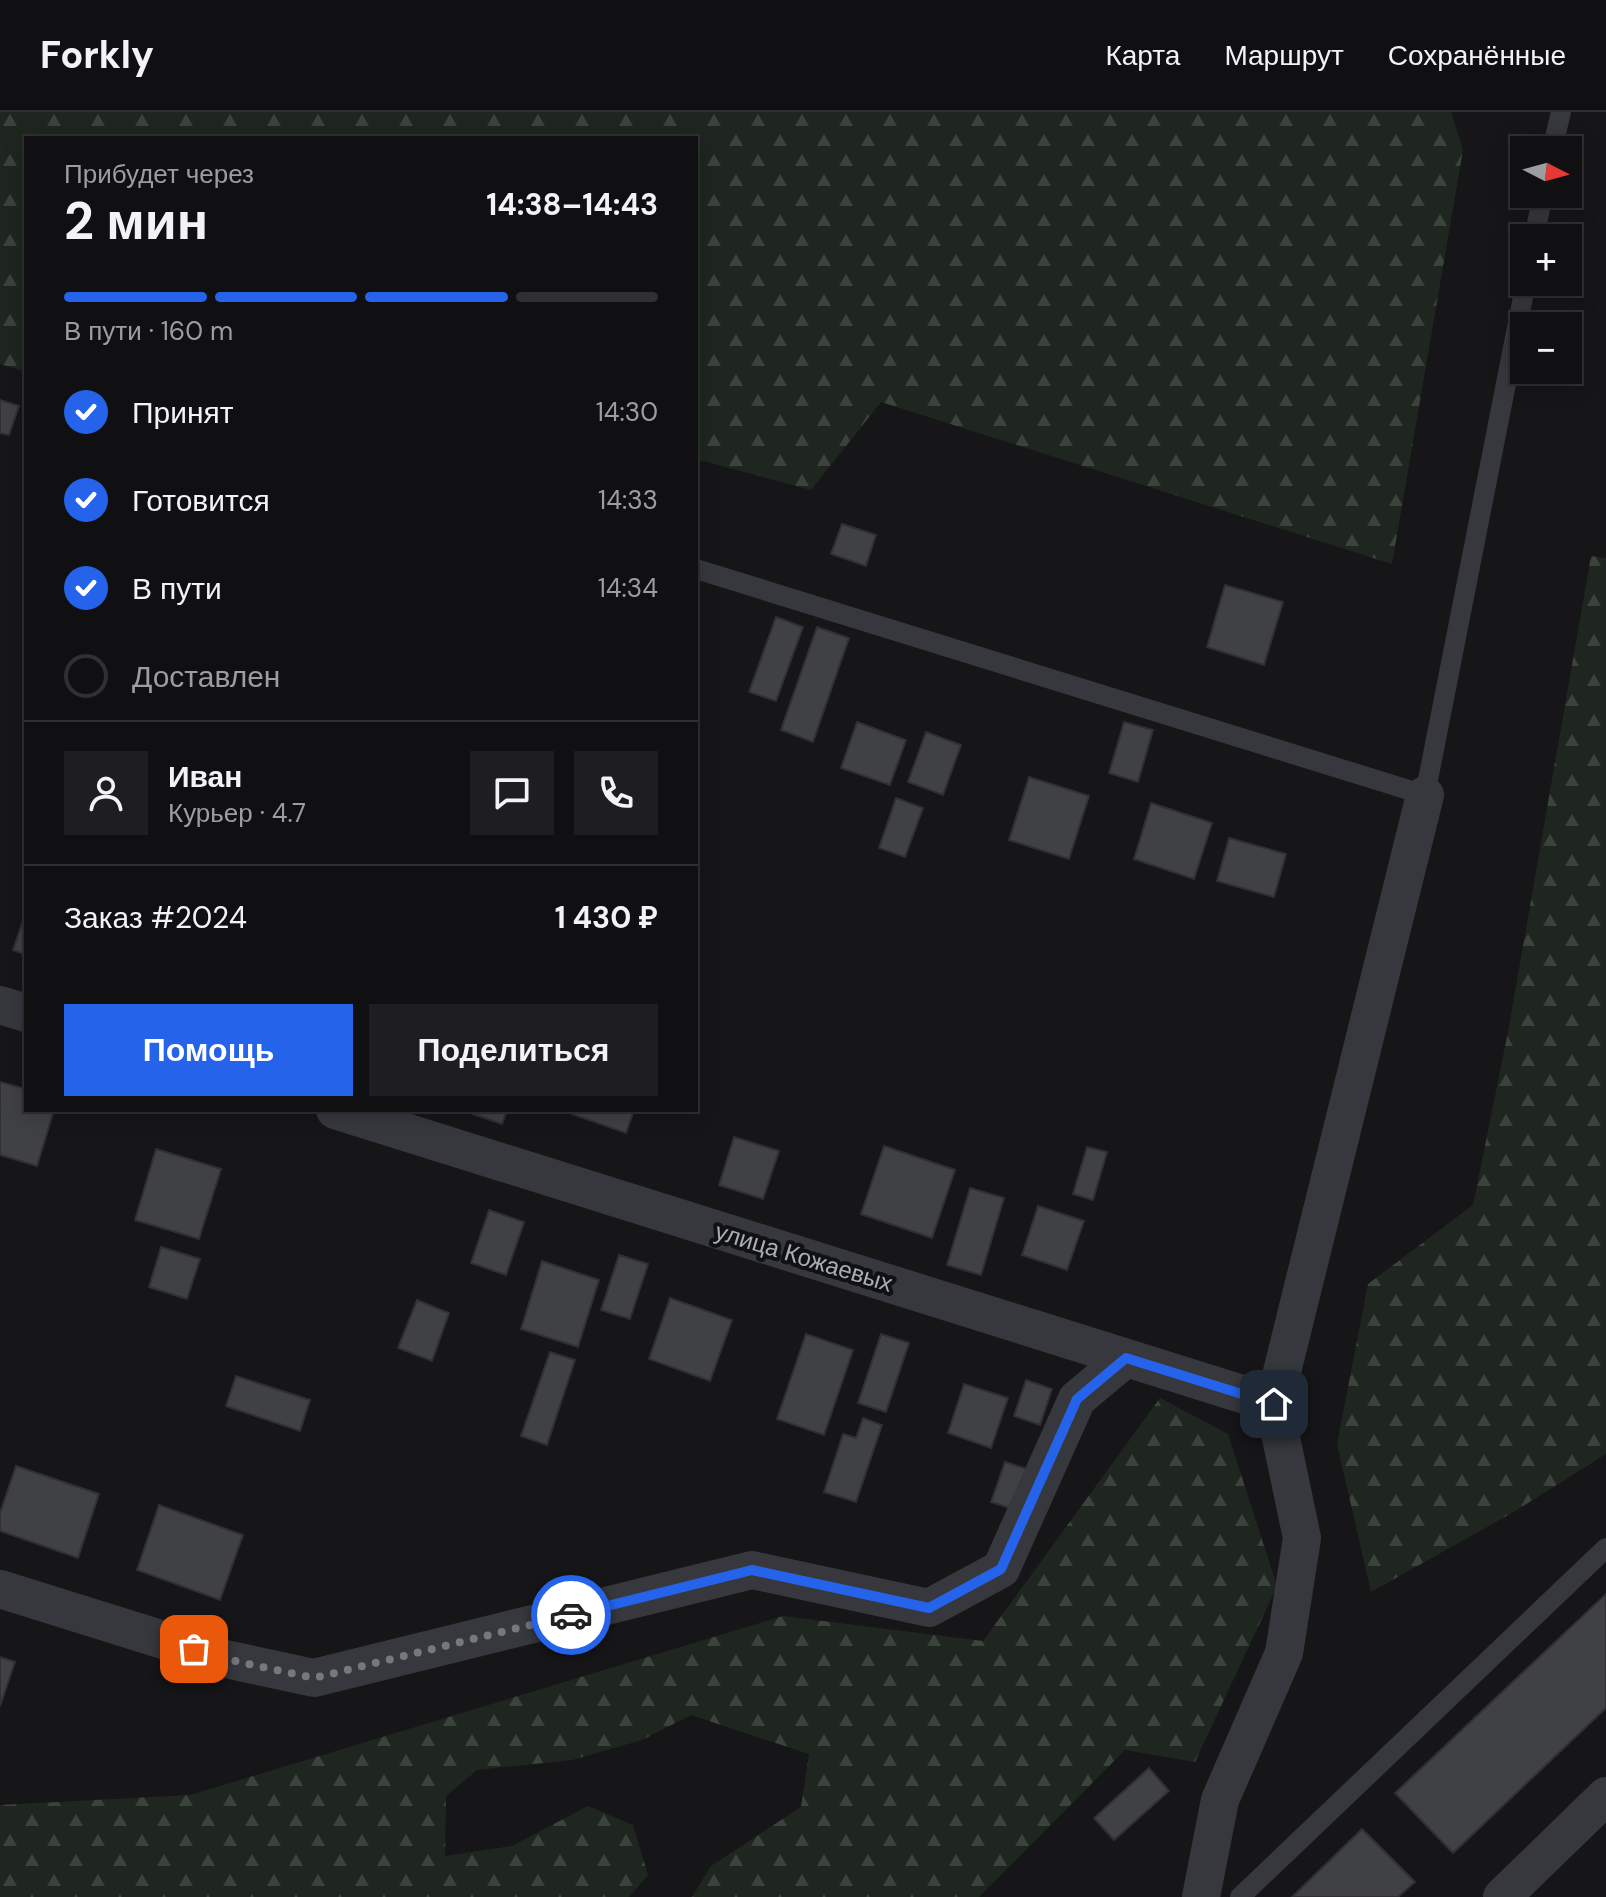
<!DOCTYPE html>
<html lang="ru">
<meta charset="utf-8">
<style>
:root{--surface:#101012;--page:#1e1e20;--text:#f1f3f6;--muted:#9c9d9f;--line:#303032;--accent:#2563eb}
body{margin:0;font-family:"DM Sans",sans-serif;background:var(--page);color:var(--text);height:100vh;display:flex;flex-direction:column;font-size:30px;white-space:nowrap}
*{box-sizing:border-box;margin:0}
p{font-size:26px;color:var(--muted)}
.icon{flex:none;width:44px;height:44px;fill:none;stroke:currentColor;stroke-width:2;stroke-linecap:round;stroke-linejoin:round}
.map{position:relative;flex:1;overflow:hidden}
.sheet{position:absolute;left:24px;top:24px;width:674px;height:976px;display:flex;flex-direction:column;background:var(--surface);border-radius:0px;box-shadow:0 4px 20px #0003,0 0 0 2px var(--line)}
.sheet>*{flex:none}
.needle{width:52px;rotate:96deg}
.buttons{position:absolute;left:1510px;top:24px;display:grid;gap:16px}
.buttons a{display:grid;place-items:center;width:72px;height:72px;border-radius:0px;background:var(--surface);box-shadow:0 4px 20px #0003,0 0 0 2px var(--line);font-size:40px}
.pin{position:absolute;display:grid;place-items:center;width:68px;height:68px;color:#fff;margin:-34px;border-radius:16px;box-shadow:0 4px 12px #0006}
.courier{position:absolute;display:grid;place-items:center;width:80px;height:80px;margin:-40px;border:6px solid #2563eb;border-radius:50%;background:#fff;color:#222;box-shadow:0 2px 10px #0007}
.head em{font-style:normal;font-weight:700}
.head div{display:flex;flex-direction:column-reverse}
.head{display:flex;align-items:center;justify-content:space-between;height:136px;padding:0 40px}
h1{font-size:52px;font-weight:700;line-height:60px}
.bar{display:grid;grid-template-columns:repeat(4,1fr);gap:12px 8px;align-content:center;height:96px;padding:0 40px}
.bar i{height:10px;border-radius:6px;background:var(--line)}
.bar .active{background:var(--accent)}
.bar p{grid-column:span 4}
.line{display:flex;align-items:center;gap:20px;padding:0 40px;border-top:2px solid var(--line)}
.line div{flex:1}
.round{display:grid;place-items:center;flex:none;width:84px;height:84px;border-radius:0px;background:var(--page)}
ol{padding:0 40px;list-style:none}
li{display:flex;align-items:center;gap:24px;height:88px}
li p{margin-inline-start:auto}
li .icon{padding:8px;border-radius:50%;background:var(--accent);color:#fff;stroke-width:4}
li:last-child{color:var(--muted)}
li i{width:44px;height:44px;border:4px solid var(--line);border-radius:50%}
.primary-button{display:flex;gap:16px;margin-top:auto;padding:16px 40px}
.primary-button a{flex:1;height:92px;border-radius:0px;background:var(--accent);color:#fff;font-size:32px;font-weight:700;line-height:92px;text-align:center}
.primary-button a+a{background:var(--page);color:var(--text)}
header{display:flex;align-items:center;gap:48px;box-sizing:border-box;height:112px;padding:0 40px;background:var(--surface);border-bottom:2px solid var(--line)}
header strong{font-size:38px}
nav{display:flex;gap:44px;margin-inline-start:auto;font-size:28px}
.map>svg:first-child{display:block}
.forest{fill:url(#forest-firs)}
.building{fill:#404145;stroke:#303034;stroke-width:2}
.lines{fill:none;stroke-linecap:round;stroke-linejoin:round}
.service{stroke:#37383d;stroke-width:20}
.minor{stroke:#37383d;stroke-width:38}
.done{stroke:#757880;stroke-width:8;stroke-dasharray:0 14.4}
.route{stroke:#2563eb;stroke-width:10}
.labels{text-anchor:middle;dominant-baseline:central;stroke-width:8;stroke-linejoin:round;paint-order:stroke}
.street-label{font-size:24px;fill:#a8adb8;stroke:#111113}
</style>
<header>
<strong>Forkly</strong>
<nav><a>Карта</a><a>Маршрут</a><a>Сохранённые</a></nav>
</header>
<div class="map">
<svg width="1606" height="1785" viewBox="0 0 1606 1785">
<defs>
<pattern id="forest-firs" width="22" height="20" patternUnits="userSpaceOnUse" patternTransform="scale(2)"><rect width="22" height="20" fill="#1e261f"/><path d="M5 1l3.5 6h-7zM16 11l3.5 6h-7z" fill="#3c433d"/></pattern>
</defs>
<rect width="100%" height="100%" fill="#161618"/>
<path class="forest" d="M0,0h1451l12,38 -71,414 -511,-162 -70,88 -115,-31v-321h-670v234l-26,-8z
M1591,444l15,2v896l-94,59 -141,79 -34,-148 31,-160 105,-79 35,-173z
M1160,1286l68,36 49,152 -82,176 -70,-12 -146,147h-287l19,-31 90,-59 8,-53 -118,-39 -49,25 -70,20 -95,10 -31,26 -1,60 67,-10 76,-40 45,19 15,50 -19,22h-629v-92l190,-10 593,-179 200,25z"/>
<path class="building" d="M0,288l19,6 -10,29 -9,-2z
M842,412l34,11 -10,31 -35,-12z
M1225,473l58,17 -19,63 -57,-18z
M776,505l27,10 -27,74 -27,-9z
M817,515l32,11 -36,104 -32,-12z
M857,610l49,18 -16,45 -49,-17z
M1124,610l29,8 -15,52 -29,-9z
M926,620l35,13 -18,50 -35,-13z
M1029,665l60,19 -20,63 -60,-19z
M896,686l27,10 -18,49 -26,-9z
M1151,691l61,20 -18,56 -60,-20z
M1229,726l57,16 -12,43 -57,-16z
M26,800v43l-13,-5z
M0,970l26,7v21h28l-17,56 -37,-11z
M474,998h33l-5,14 -29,-10z
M573,998h61l-8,23 -54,-19z
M734,1025l45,14 -16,48 -44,-14z
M884,1034l71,24 -23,68 -71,-24z
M1087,1035l20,5 -14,48 -20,-6z
M156,1037l65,20 -22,70 -64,-19z
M970,1076l34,10 -23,77 -34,-10z
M1038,1094l46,15 -17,49 -45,-15z
M489,1098l35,12 -18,53 -35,-12z
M161,1135l39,12 -13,40 -38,-12z
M619,1143l29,9 -18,55 -29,-9z
M542,1149l57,19 -21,67 -57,-18z
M670,1186l62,22 -22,61 -61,-22z
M417,1188l32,13 -17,48 -34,-13z
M806,1222l47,16 -29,85 -47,-16z
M881,1222l28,9 -23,69 -28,-9z
M550,1240l25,8 -28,85 -26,-9z
M236,1264l74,24 -10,31 -74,-25z
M1026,1268l26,9 -12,36 -26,-9z
M964,1272l44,14 -17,50 -43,-15z
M863,1306l19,7 -26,77 -32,-10 19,-58 13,4z
M1005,1350l22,7 -14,40 -22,-7z
M16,1354l83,28 -21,64 -78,-27v-18z
M159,1393l84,30 -23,65 -83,-30z
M1606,1482v114l-153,145 -58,-60z
M0,1545l15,5 -15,44z
M1149,1656l20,23 -55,49 -20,-22z
M1362,1717l53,53 -17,15h-106z"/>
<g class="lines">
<path class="service" d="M1552,38l9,-38
M1534,126l9,-44
M696,457l729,226 101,-513
M1240,1785l366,-349"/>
<path class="minor" d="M0,893l26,8
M335,998l939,294
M0,1477l221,69 93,20 438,-108 177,38 72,-39 76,-170 49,-41
M1201,1785l19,-97 64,-147 18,-115 -28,-134 151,-609
M1502,1785l104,-101"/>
</g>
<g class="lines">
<path class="done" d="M194,1537l27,9 93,20 257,-63"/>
<path class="route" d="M571,1503l181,-45 177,38 72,-39 76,-170 49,-41 148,46"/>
</g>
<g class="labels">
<g class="street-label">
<text transform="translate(804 1145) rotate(17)">улица Кожаевых</text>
</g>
</g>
</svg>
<div class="buttons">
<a><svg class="needle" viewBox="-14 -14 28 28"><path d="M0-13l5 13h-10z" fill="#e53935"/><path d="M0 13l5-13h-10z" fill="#9c9d9f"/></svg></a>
<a>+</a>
<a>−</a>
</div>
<div class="pin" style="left:194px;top:1537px;background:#ea580c"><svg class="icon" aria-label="bag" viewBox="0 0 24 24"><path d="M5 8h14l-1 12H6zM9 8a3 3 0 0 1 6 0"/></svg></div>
<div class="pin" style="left:1274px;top:1292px;background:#1f2937"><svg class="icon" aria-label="home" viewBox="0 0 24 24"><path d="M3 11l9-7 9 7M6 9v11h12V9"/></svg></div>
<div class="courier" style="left:571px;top:1503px"><svg class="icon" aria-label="car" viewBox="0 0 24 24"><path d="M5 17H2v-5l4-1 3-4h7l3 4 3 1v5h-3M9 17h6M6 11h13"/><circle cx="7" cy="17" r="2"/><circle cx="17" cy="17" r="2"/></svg></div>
<section class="sheet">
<div class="head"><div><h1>2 мин</h1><p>Прибудет через</p></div><em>14:38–14:43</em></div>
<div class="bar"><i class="active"></i><i class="active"></i><i class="active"></i><i></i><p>В пути · 160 m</p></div>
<ol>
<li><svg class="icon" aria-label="check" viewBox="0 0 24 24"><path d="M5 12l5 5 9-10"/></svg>Принят<p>14:30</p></li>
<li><svg class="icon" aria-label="check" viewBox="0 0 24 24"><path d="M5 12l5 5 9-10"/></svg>Готовится<p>14:33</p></li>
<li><svg class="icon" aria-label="check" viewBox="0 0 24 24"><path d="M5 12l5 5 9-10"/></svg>В пути<p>14:34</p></li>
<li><i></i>Доставлен</li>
</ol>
<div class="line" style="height:144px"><a class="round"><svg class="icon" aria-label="person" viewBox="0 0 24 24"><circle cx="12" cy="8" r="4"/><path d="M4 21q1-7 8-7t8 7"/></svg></a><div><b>Иван</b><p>Курьер · 4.7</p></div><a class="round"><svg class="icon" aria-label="chat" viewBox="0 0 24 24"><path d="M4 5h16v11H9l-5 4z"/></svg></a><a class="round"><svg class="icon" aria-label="phone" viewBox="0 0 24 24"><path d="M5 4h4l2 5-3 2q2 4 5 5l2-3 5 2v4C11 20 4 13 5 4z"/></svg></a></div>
<div class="line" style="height:104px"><div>Заказ #2024</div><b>1 430 ₽</b></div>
<div class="primary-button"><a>Помощь</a><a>Поделиться</a></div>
</section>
</div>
